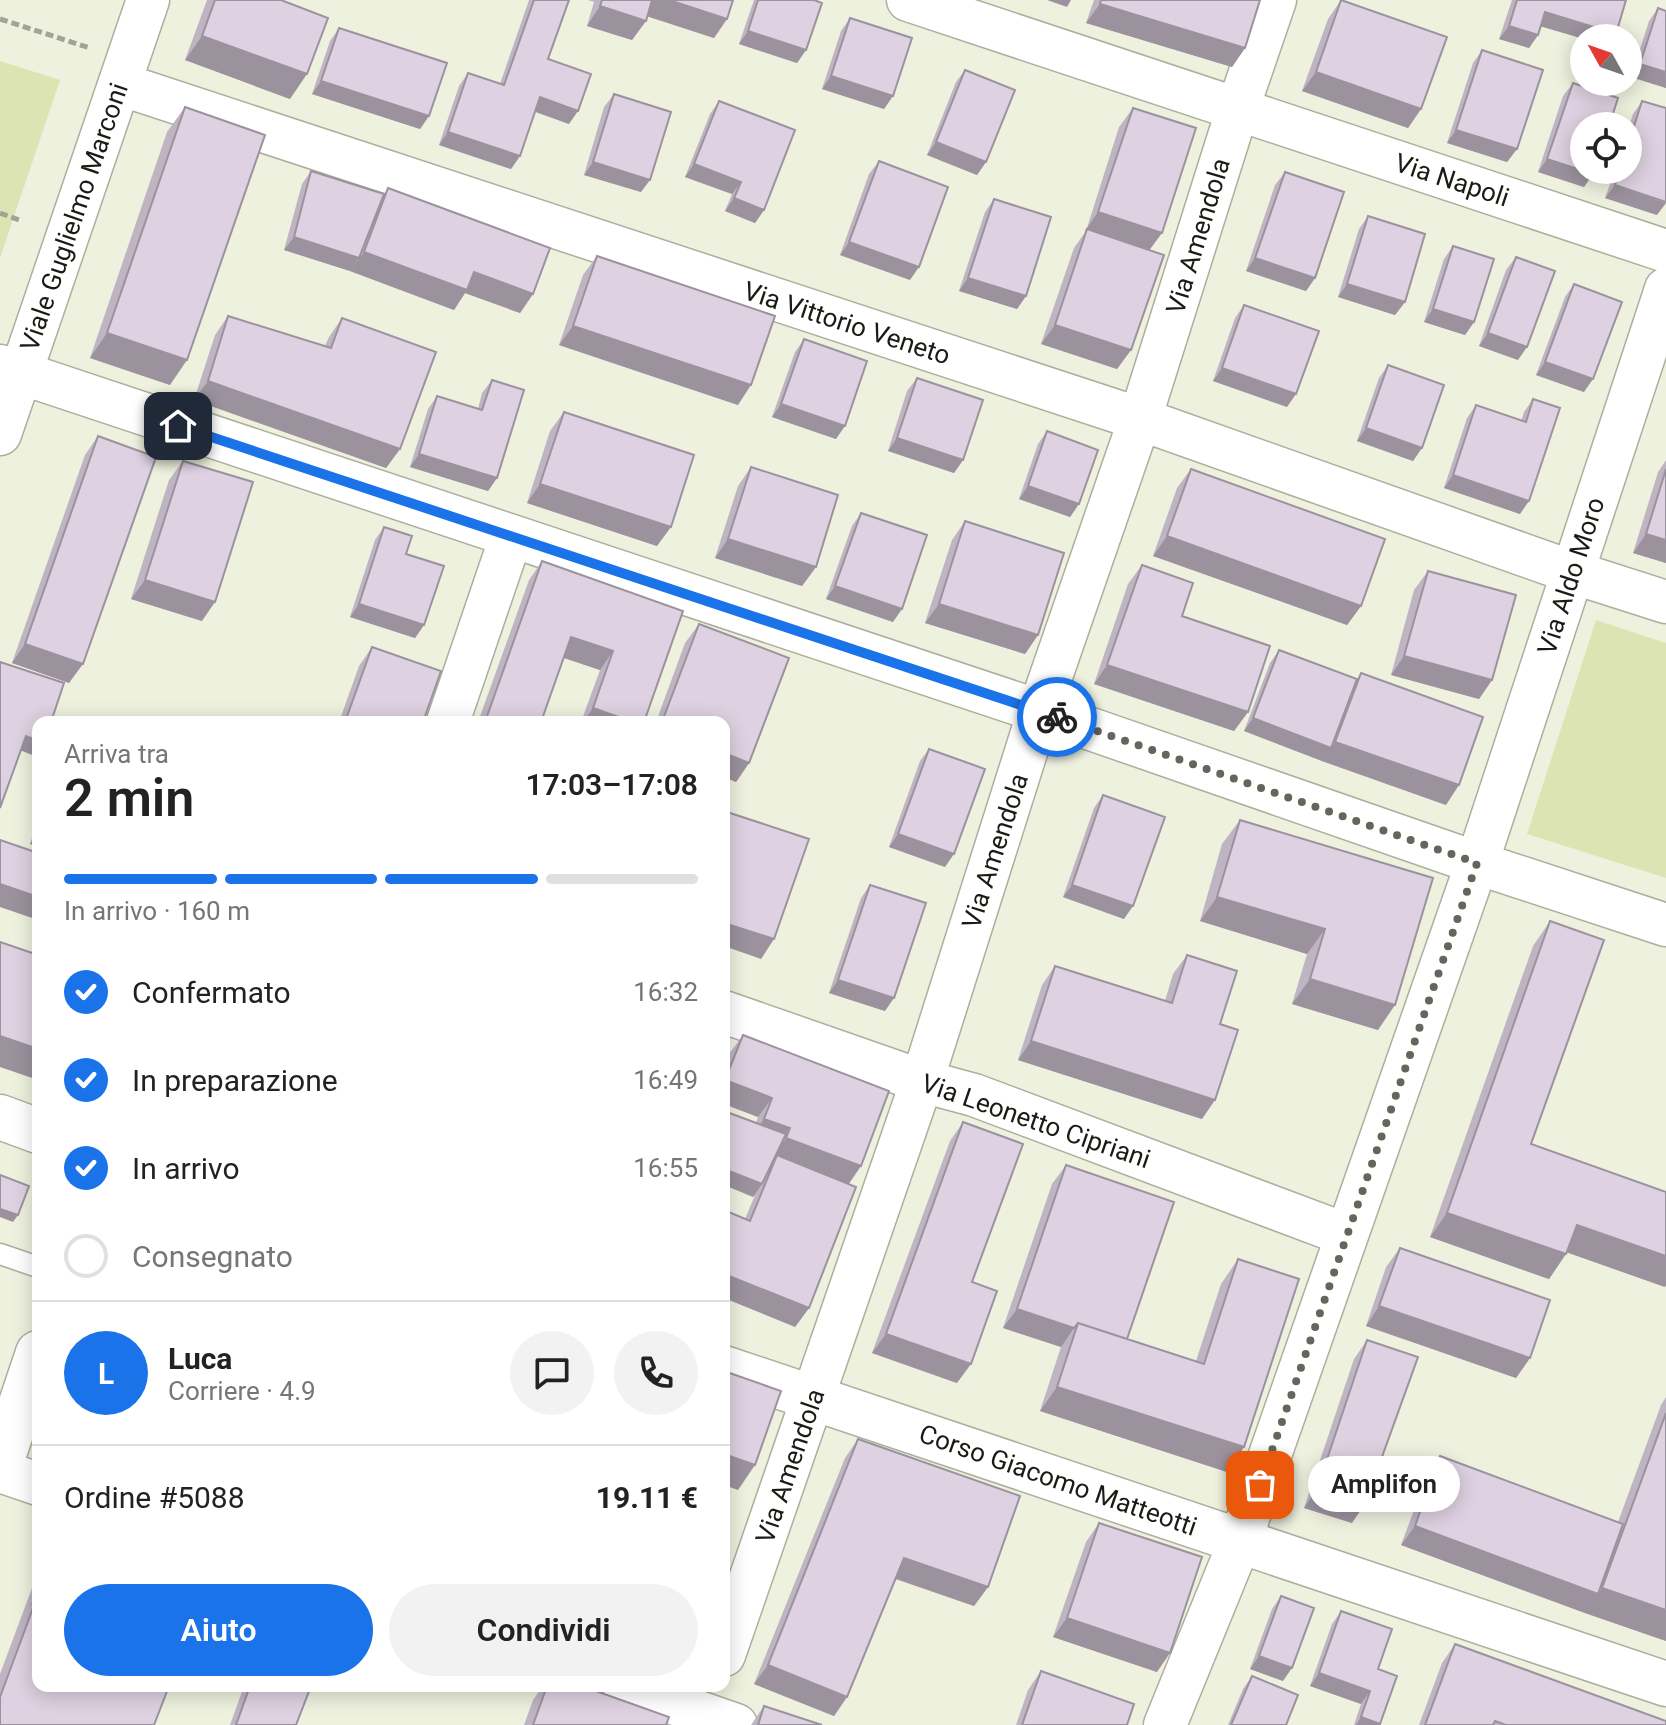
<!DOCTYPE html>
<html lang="it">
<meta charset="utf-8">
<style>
:root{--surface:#fff;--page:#f2f2f2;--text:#222;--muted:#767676;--line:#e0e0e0;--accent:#1a73e8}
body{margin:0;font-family:Roboto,sans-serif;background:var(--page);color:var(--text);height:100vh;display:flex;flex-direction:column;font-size:30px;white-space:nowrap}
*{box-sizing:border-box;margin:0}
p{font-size:26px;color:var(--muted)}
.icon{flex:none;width:44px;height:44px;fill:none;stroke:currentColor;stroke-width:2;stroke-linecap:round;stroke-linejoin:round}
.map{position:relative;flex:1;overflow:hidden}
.sheet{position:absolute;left:32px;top:716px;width:698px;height:976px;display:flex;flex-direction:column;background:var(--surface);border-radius:16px;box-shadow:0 4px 20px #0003}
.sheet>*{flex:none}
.needle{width:52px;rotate:310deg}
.controls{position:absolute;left:1570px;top:24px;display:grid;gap:16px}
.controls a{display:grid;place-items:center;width:72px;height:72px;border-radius:50%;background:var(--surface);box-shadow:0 4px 20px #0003;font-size:40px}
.pin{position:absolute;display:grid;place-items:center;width:68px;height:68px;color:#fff;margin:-34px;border-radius:16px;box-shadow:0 4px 12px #0006}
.courier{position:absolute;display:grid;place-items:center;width:80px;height:80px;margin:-40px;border:6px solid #1a73e8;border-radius:50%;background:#fff;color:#222;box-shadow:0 2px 10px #0007}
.bubble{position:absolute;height:56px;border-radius:28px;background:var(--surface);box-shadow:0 4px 20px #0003;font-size:26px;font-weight:600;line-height:56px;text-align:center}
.headline em{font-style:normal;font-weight:600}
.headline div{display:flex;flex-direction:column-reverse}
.headline{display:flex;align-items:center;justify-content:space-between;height:136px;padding:0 32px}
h1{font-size:52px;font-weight:600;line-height:60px}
.bar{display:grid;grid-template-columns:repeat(4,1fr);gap:12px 8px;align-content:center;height:96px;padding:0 32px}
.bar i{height:10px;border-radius:6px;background:var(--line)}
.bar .selected{background:var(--accent)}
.bar p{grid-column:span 4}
.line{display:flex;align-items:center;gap:20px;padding:0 32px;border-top:2px solid var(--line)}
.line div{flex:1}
.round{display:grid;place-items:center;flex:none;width:84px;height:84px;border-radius:42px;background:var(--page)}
ol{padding:0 32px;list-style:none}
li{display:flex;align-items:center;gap:24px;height:88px}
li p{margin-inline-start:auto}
li .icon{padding:8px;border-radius:50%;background:var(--accent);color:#fff;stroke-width:4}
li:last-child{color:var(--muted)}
li i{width:44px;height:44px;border:4px solid var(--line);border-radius:50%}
.primary-button{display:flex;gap:16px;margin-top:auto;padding:16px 32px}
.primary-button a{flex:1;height:92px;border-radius:48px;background:var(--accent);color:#fff;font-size:32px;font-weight:600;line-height:92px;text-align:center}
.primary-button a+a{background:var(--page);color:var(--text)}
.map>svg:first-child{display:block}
.park{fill:#dde4b4}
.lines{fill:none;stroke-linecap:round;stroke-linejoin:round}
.service-casing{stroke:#acaf9d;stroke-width:23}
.minor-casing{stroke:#acaf9d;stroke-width:45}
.tertiary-casing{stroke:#acaf9d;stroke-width:47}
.path{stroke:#a1a395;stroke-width:5;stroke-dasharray:8 4;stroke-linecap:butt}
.service{stroke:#fff;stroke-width:20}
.minor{stroke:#fff;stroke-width:42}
.tertiary{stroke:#fff;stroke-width:44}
.wall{fill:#bfb4c2}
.shaded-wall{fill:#9b929e}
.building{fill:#ded1e1;stroke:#9b929e;stroke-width:2}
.done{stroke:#64665b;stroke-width:8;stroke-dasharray:0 14.4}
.route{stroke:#1a73e8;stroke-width:10}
.labels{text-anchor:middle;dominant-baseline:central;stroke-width:8;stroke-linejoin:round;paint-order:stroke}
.street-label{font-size:26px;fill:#1a1b14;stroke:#fff}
</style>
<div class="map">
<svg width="1666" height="1725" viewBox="0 0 1666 1725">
<rect width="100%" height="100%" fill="#eef1de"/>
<path class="park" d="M0,61l60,19 -60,178z
M1596,620l70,23v235l-139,-44z"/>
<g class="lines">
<defs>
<path id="service" d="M0,1254l38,13"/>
<path id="minor" d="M908,0l758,251
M120,84l1020,335 432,153 94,30
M0,366l1039,345 438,152 189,62
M0,434l148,-434
M448,722l63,-185
M724,1012l198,69 52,14 373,140
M0,1471l38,13
M724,1655l198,-574 117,-370 101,-292 98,-311 37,-108
M624,1686l112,39
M1165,1725l75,-184 107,-306 130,-372 189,-574"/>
<path id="tertiary" d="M0,1117l38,14
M724,1368l942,316
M0,1466l38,-113"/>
</defs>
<use href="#service" class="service-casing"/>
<use href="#minor" class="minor-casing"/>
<use href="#tertiary" class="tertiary-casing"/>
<path class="path" d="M0,19l90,29
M0,213l22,8"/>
<use href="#service" class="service"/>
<use href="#minor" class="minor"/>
<use href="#tertiary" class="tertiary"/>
</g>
<path class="wall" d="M207,0h74l9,99 -105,-39z
M529,0h40l-21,59 21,65 -34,-12 -15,44 -9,13 -72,-24 20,-59 9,-13 32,11z
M588,0h145l-6,19 -13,19 -67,-22 -1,5 -14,19 -45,-14 7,-24z
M754,0h60l-8,50 -9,13 -58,-19z
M1094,0h166l-15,48 -13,19 -146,-44z
M1341,0l80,109 -13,19 -106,-37 26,-72z
M1512,0h114l-42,39 -43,-13 -3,9 -9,13 -30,-9z
M1658,8l8,80 -35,-11 18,-56z
M850,18l34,91 -62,-20 19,-58z
M339,28l90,88 -9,13 -108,-35 18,-53z
M1482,50l35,99 -10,13 -60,-19 26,-80z
M965,70l21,92 -9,13 -50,-20 29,-73z
M1573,83l20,91 -9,13 -46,-15 25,-76z
M614,94l27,98 -57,-17 20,-68z
M719,101l45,109 -9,13 -30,-12 7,-17 -47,-17 25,-63z
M1642,101l15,114 -52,-17 10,-28h13v-40l5,-16z
M185,107l-15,278 -80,-27 77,-226z
M1133,108l16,142 -18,100 -14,19 -76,-25 33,-96 12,-17 33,-104z
M879,161l31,119 -70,-25 29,-81z
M311,171l73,23 4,-6 145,106 -13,19 -55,-20 -11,17 -104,-39 -66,-21 18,-66z
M1285,172l30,106 -9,13 -60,-20 29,-86z
M994,199l32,97 -9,13 -58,-18 26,-79z
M1368,216l37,86 -10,13 -57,-18 21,-68z
M1453,246l21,76 -9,13 -41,-13 20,-63z
M597,256l141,149 -179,-60 24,-70z
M1516,257l2,103 -39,-14 27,-76z
M1574,284l10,108 -48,-17 29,-78z
M1244,305l43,102 -74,-26 22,-63z
M228,316l97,30 4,-9 13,-19 58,131 -14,19 -192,-68 21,-65z
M804,339l32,100 -64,-22 23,-65z
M1388,365l34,83 -9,13 -56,-20 22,-63z
M917,378l46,82 -9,13 -66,-22 19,-60z
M492,380l5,98 -9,13 -78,-24 18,-58 9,-13 41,13 4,-16z
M1533,399l-13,115 -76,-26 23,-70 9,-13 45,16 3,-9z
M564,412l93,134 -130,-43 23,-72z
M1047,431l32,73 -9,13 -51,-18 19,-55z
M98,436l-29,247 -57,-20 73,-208z
M1666,460v103l-33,-10 25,-81z
M183,461l19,160 -71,-22 38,-119z
M751,467l65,100 -14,19 -87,-28 23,-72z
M1191,469l170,137 -14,19 -194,-69 24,-68z
M861,513l32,109 -67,-23 26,-73z
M965,521l73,114 -13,19 -100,-31 27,-83z
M384,527l22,27 18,71 -9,13 -65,-21 25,-77z
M542,561l141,50 -39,111h-63l19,-52 -36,-12 -23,64h-63l51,-142z
M1142,565l106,147 -14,19 -140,-47 34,-100z
M1428,571l64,109 -13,19 -88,-24 23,-85z
M699,624l90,34 -40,105 -13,19 -12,-5v-55h-68l29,-79z
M372,647l51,75h-84l20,-56z
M1279,650l78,29 4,-6 85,132 -124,-44 -78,-30 26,-68z
M929,749l16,118 -56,-20 31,-86z
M1103,795l21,124 -61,-22 31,-89z
M38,820v26l-8,-2z
M1240,820l193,58 -55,152 -86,-26 15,-50 -107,-33 22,-77z
M870,885l15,126 -56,-18 32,-95z
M1550,921l-19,223 135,48v93l-1,2 -98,-35 -18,27 -119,-42 103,-291z
M1187,955l33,69 -18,95 -184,-59 24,-75 13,-19 110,35 8,-27z
M743,1035l118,131 -13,18 -39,124 -14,19 -50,-108 10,-24 -2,2 3,-74 2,-6 -34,-13v-36l5,-14z
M963,1122l9,160 -15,101 -85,-30 78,-212z
M1066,1165l61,174 69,22 25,-77 17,-25 6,188 -17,25 -187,-61 21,-64 -58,-19 49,-144z
M1400,1248l130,110 -14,20 -150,-52 20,-59z
M1367,1340l-15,183 -48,-15 50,-149z
M1666,1397v244l-81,-28 -184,-68 26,-70 13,-19 178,66 43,-117z
M858,1439l130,148 -14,19 -79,-27 -48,118 -13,19 -80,-32 91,-226z
M1099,1523l58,149 -104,-35 33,-95z
M38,1572v114l-38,39v-51z
M1281,1596l2,85 -33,-12 22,-60z
M1341,1611l37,58 19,7 -18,49h-25l7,-21 -51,-18 22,-62z
M1455,1644l211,81h-247l23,-62z
M1041,1671l86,54h-111l12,-35z
M1252,1676l34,49h-58l15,-36z
M244,1686h67l-15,39h-66z
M543,1686h39l84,39h-142l9,-25z
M764,1706l58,19h-71z"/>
<path class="shaded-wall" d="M650,0h19l58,19 -13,19 -74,-24z
M1047,0h24l-4,7z
M1100,4l145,44 -13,19 -146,-44z
M600,6l46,15 -14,19 -45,-14z
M1545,12l71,22 -3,4h-29v1l-48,-14z
M1509,26l29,9 -9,13 -30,-9z
M748,31l58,19 -9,13 -58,-19z
M202,36l105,38 -17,25 -105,-39z
M1640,64l26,8v16l-35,-11z
M1316,72l105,37 -13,19 -106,-37z
M831,76l62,20 -9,13 -62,-20z
M321,81l108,35 -9,13 -108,-35z
M540,97l38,14 -9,13 -38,-14z
M1456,130l61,19 -10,13 -60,-19z
M448,132l72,24 -9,13 -72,-24z
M936,142l50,20 -9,13 -50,-20z
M1547,159l46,15 -9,13 -46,-15z
M593,162l57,18 -9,12 -57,-17z
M694,164l47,18 -9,12 -47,-17z
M1615,185l51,18 -9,12 -52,-17z
M734,198l30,12 -9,13 -30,-12z
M1098,212l64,21 -14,19 -63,-21z
M294,237l65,21 -9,13 -66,-21z
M849,242l70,25 -9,13 -70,-25z
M364,252l110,20 59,22 -13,19 -55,-20 -11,17 -104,-39z
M1255,258l60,20 -9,13 -60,-20z
M968,278l58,18 -9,13 -58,-18z
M1347,284l58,18 -10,13 -57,-18z
M1433,309l41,13 -9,13 -41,-13z
M1055,325l76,25 -14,19 -76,-25z
M573,326l178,59 -13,20 -179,-60z
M107,333l80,27 -17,25 -80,-27z
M1488,333l39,14 -9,13 -39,-14z
M1545,362l48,17 -9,13 -48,-17z
M1222,368l74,26 -9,13 -74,-26z
M208,381l192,68 -14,19 -192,-68z
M781,404l64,22 -9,13 -64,-22z
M1366,428l56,20 -9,13 -56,-20z
M897,438l66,22 -9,13 -66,-22z
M419,454l78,24 -9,13 -78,-24z
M1453,475l76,26 -9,13 -76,-26z
M540,484l131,43 -14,19 -130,-43z
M1028,486l51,18 -9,13 -51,-18z
M1646,534l20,6v23l-33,-10z
M1167,536l194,70 -14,19 -194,-69z
M728,539l88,28 -14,19 -87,-28z
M145,580l70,22 -13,19 -71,-22z
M835,586l67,23 -9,13 -67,-23z
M359,604l65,21 -9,13 -65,-21z
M939,604l99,31 -13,19 -100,-31z
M571,637l42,14 -13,19 -42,-14z
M25,644l58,20 -14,19 -57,-20z
M1404,656l88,24 -13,19 -88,-24z
M1107,665l141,47 -14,19 -140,-47z
M593,708l40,14h-50z
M1253,718l78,30 4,-6 124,43 -13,20 -124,-44 -78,-30z
M26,736l12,5v11l-3,4 -18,-7z
M724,753l25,10 -13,19 -12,-5z
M38,832v14l-8,-2z
M898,834l56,20 -9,13 -56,-20z
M0,884l38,13v23l-38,-13z
M1072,885l61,21 -9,13 -61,-22z
M1217,897l108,32 -18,25 -107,-33z
M724,923l50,16 -13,20 -37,-13z
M1310,979l85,26 -17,25 -86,-26z
M838,980l56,18 -9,13 -56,-18z
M0,1036l38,13v31l-38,-13z
M1031,1041l184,59 -13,19 -184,-59z
M725,1080l47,18 -14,19 -34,-13v-22z
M764,1119l26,9 -13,19 -26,-9z
M786,1138l75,28 -13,19 -75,-28z
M724,1169l38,15 -9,13 -29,-12z
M0,1209l18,6 -5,7 -13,-5z
M1447,1213l119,41 -17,25 -119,-42z
M1577,1225l89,31v29l-1,2 -105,-37z
M724,1274l85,34 -14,19 -71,-29z
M1379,1306l151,52 -14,20 -150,-52z
M1017,1309l57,19 -13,19 -58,-19z
M886,1334l85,30 -14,19 -85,-30z
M1057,1387l187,60 -17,25 -187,-61z
M724,1454l31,11 -17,25 -14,-5z
M1317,1489l48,15 -13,19 -48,-15z
M1415,1526l183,68 4,-6 64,22v31l-81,-28 -184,-68z
M904,1558l84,29 -14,19 -83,-29z
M1067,1618l103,35 -13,19 -104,-35z
M1259,1656l33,12 -9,13 -33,-12z
M768,1665l79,32 -13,19 -80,-32z
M1319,1673l51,18 -9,13 -51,-18z
M1361,1717l19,7 -1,1h-23z"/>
<path class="building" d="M215,0h66l47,18 -21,56 -105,-38z
M534,0h35l-21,59 43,15 -13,37 -38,-14 -20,59 -72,-24 20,-59 36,12z
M602,0h50l-6,21 -46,-15z
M669,0h64l-6,19z
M758,0h56l8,3 -16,47 -58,-19z
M1101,0h159l-15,48 -145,-44z
M1341,0l106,37 -26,72 -105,-37z
M1517,0h109l-10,34 -71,-22 -7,23 -29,-9z
M1658,8l8,3v61l-26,-8z
M850,18l62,20 -19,58 -62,-20z
M339,28l108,35 -18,53 -108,-35z
M1482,50l61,20 -26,79 -61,-19z
M965,70l50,20 -29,72 -50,-20z
M1573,83l45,15 -9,28h-25v44h10l-1,4 -46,-15z
M614,94l57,18 -21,68 -57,-18z
M719,101l76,29 -31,80 -30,-12 7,-16 -47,-18z
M1642,101l24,7v94l-51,-17 5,-15h8v-25z
M185,107l80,28 -78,225 -80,-27z
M1133,108l63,20 -34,105 -64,-21z
M879,161l69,26 -29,80 -70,-25z
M311,171l73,23 -25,64 -65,-21z
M1285,172l59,20 -29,86 -60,-20z
M388,188l162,60 -17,46 -59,-22 -7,18 -103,-38z
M994,199l57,18 -25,79 -58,-18z
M1368,216l57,18 -20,68 -58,-18z
M1087,229l77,26 -33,95 -76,-25z
M1453,246l41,13 -20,63 -41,-13z
M597,256l178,60 -24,69 -178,-59z
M1516,257l39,14 -28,76 -39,-14z
M1574,284l48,18 -29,77 -48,-17z
M1244,305l75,26 -23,63 -74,-26z
M228,316l103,32 11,-30 94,34 -36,97 -192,-68z
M804,339l63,22 -22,65 -64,-22z
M1388,365l56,20 -22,63 -56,-20z
M917,378l66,22 -20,60 -66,-22z
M492,380l32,10 -27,88 -78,-24 18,-58 45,14z
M1533,399l27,9 -31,93 -76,-26 23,-70 50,17z
M564,412l130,43 -23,72 -131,-43z
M1047,431l51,19 -19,54 -51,-18z
M98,436l58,21 -73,207 -58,-20z
M183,461l70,21 -38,120 -70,-22z
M751,467l87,28 -22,72 -88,-28z
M1191,469l194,70 -24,67 -194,-70z
M1666,469v71l-20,-6z
M861,513l66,22 -25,74 -67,-23z
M965,521l99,32 -26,82 -99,-31z
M384,527l28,9 -6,18 38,12 -20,59 -65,-21z
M542,561l141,50 -39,111h-11l-40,-14 20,-57 -42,-14 -30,85h-56z
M1142,565l51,18 -11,33 88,30 -22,66 -141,-47z
M1428,571l88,24 -24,85 -88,-24z
M699,624l90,34 -40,105 -25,-10v-31h-62z
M372,647l69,24 -18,51h-78z
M1279,650l78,29 -26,69 -78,-30z
M0,662l64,21 -13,39h-13v19l-12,-5 -26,72z
M1361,673l122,44 -24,68 -124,-43z
M929,749l56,20 -31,85 -56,-20z
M1103,795l62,22 -32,89 -61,-21z
M724,811l85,28 -35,100 -50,-16z
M1240,820l193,58 -38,127 -85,-26 15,-50 -108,-32z
M0,840l38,13v44l-38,-13z
M870,885l56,18 -32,95 -56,-18z
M1550,921l54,19 -73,204 135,48v64l-89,-31 -11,29 -119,-41z
M0,942l38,13v94l-38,-13z
M1187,955l50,16 -17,53 18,6 -23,70 -184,-59 24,-75 117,37z
M743,1035l146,56 -28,75 -75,-28 4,-10 -26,-9 8,-21 -47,-18z
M724,1111l62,23 -24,50 -38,-15z
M963,1122l60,22 -51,138 25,9 -26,73 -85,-30z
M777,1155l79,32 -47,121 -85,-34v-64l26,11z
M1066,1165l108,37 -47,137 -49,-16 -4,5 -57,-19z
M0,1175l29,11 -11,29 -18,-6z
M1400,1248l150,52 -20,58 -151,-52z
M1238,1259l61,20 -55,168 -187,-60 21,-64 126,41z
M1367,1340l51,17 -53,147 -48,-15z
M724,1371l57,20 -26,74 -31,-11z
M1666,1413v197l-64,-22z
M858,1439l162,57 -32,91 -84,-29 -57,139 -79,-32z
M1440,1456l183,68 -25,70 -183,-68z
M1099,1523l103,34 -32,96 -103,-35z
M38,1588v13l-2,-1 -4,5z
M1281,1596l33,12 -22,60 -33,-12z
M36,1600l2,1v85h131l-15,39h-154v-28z
M1341,1611l51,18 -14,40 19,7 -17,48 -19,-7 9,-26 -51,-18z
M1455,1644l211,77v4h-160l-11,-4 -2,4h-68z
M1041,1671l93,33 -7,21h-105z
M1252,1676l46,19 -12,30h-55z
M250,1686h61l-15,39h-60z
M547,1686h35l87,31 -3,8h-133z
M764,1706l58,19h-64z"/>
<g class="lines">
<path class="done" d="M1057,717l420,146 -217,622"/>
<path class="route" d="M178,426l879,291"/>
</g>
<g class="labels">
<g class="street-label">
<text transform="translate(1452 180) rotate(18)">Via Napoli</text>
<text transform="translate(74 217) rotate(-71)">Viale Guglielmo Marconi</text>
<text transform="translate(1198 236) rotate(-73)">Via Amendola</text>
<text transform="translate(847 323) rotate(18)">Via Vittorio Veneto</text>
<text transform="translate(1571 576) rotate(-72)">Via Aldo Moro</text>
<text transform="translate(995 851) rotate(-72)">Via Amendola</text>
<text transform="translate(1036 1121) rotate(19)">Via Leonetto Cipriani</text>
<text transform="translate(790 1466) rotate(-71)">Via Amendola</text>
<text transform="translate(1058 1480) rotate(19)">Corso Giacomo Matteotti</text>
</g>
</g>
</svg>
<div class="controls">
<a><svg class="needle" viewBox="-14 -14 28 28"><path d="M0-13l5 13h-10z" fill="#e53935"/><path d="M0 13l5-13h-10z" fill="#767676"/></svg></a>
<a><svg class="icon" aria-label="locate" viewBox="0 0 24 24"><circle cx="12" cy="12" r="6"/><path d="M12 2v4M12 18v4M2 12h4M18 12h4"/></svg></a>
</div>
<div class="pin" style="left:1260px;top:1485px;background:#ea580c"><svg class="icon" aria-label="bag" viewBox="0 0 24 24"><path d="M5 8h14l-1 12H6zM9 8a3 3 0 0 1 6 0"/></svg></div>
<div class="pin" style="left:178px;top:426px;background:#1f2937"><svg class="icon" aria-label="home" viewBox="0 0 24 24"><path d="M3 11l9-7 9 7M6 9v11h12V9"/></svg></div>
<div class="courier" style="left:1057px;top:717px"><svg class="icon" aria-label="bike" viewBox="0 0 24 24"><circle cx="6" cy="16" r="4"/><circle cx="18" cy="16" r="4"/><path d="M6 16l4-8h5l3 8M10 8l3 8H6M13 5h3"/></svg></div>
<div class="bubble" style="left:1308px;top:1456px;width:152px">Amplifon</div>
<section class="sheet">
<div class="headline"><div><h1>2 min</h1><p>Arriva tra</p></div><em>17:03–17:08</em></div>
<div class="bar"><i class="selected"></i><i class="selected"></i><i class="selected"></i><i></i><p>In arrivo · 160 m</p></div>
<ol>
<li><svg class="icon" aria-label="check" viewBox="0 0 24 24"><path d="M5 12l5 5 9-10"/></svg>Confermato<p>16:32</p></li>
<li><svg class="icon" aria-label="check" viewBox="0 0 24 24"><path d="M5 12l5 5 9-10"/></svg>In preparazione<p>16:49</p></li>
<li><svg class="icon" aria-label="check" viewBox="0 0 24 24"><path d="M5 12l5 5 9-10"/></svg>In arrivo<p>16:55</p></li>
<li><i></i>Consegnato</li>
</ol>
<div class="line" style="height:144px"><b class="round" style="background:var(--accent);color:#fff">L</b><div><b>Luca</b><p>Corriere · 4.9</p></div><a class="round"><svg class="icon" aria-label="chat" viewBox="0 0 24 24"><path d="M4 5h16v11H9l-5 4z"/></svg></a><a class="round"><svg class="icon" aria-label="phone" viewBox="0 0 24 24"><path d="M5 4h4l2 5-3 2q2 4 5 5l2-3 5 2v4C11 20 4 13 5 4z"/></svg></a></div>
<div class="line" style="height:104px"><div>Ordine #5088</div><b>19.11 €</b></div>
<div class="primary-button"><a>Aiuto</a><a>Condividi</a></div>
</section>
</div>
